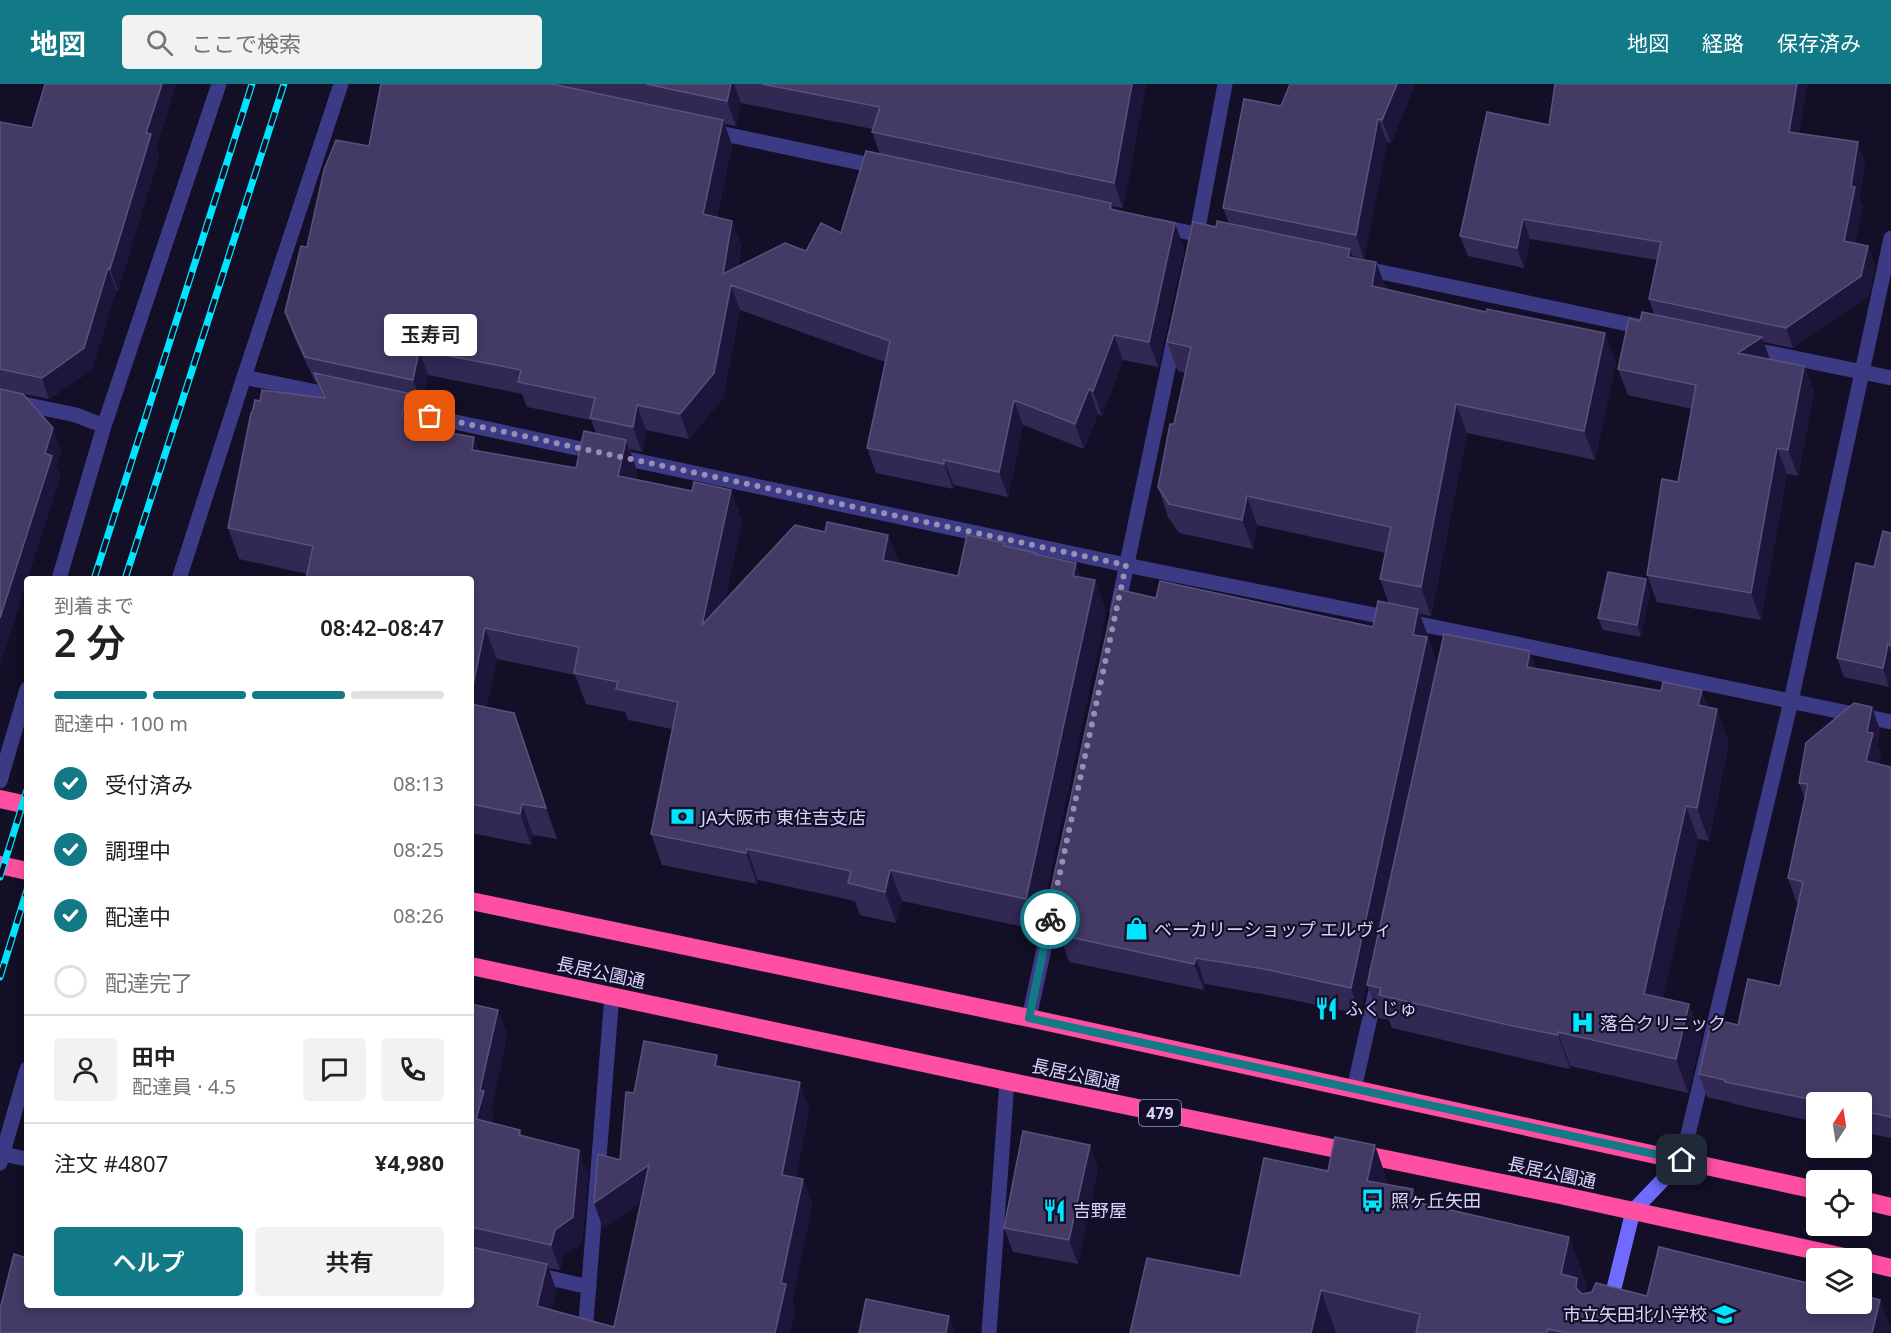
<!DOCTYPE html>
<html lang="ja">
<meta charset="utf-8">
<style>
:root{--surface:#fff;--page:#f2f2f2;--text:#202124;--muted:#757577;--line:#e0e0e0;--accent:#127987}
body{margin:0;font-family:"Noto Sans","Noto Sans JP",sans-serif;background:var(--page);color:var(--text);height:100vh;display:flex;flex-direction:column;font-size:22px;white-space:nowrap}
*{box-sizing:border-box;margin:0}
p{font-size:20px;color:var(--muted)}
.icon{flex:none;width:33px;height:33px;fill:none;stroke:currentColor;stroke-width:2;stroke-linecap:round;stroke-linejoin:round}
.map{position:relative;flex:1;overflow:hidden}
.sheet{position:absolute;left:24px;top:492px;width:450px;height:732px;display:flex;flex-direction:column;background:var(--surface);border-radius:6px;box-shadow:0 3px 9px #0003}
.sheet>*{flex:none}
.needle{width:39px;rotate:12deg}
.fabs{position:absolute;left:1806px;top:1008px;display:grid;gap:12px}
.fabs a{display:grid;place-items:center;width:66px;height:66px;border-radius:6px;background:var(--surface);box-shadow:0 3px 9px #0003;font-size:30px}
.pin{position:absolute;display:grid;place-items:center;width:51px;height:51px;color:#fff;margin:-26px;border-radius:12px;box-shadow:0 3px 9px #0006}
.courier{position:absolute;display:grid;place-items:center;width:60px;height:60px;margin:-30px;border:4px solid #127987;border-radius:50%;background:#fff;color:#222;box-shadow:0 2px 8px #0007}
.bubble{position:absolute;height:42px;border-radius:6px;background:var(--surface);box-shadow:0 3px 9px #0003;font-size:20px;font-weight:600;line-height:42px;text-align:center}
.headline em{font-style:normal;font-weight:600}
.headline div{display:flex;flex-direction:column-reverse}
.headline{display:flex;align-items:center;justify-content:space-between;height:102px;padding:0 30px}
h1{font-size:39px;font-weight:600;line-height:45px}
.bar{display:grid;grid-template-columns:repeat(4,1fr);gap:9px 6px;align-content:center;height:72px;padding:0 30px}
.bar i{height:8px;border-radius:4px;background:var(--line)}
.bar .active{background:var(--accent)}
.bar p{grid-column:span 4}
.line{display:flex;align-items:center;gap:15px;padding:0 30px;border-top:2px solid var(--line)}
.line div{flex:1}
.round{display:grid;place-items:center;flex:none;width:63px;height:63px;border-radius:6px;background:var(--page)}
ol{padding:0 30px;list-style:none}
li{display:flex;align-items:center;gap:18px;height:66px}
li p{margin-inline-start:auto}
li .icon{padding:6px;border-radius:50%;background:var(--accent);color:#fff;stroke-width:4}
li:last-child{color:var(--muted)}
li i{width:33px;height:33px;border:3px solid var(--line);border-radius:50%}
.button{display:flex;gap:12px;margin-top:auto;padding:12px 30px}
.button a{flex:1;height:69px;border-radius:6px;background:var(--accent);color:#fff;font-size:24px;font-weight:600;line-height:69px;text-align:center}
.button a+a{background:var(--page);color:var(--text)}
header{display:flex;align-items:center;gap:36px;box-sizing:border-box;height:84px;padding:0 30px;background:var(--accent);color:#fff}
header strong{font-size:28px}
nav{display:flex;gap:33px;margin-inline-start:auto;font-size:21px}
.search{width:420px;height:54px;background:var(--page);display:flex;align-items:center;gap:15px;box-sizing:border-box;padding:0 21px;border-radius:6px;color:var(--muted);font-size:22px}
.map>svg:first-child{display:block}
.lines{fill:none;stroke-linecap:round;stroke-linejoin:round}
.street{stroke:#3d3a85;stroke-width:15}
.secondary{stroke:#6f6bff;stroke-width:15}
.highway{stroke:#ff4fa3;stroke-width:18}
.rail-casing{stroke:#00e5ff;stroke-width:7}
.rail{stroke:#130f26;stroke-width:4.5;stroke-dasharray:14;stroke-linecap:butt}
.wall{fill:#312854;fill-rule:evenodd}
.shaded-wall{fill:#1d163a}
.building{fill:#433a66;stroke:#5a527e;stroke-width:1.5}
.done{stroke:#948fb3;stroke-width:6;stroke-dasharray:0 10.8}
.route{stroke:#127987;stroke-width:8}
.labels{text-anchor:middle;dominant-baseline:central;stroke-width:4.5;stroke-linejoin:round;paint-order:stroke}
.shield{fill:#130f26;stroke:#9e99be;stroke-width:1.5}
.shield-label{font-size:16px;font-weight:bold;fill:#d9d4ff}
.poi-label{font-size:18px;fill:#d9d4ff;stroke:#130f26;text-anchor:start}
.street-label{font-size:18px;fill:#d9d4ff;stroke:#130f26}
</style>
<header>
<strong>地図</strong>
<div class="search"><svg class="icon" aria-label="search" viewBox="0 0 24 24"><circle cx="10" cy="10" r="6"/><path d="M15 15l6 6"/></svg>ここで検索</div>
<nav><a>地図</a><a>経路</a><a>保存済み</a></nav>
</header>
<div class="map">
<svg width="1891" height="1249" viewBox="0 0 1891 1249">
<rect width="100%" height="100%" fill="#130f26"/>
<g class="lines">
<path class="street" d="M710,47l170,36
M1159,142l50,11
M1195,160l30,-160
M1362,184l285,60
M1750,265l141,29
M244,293l97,20
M0,315l76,16 28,11
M394,325l732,156 328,66 437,91
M59,495l45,-153 115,-342
M179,495l65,-202 97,-293
M1117,527l58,-276
M0,697l27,-92
M1029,934l26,-120
M1354,1005l24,-107
M3,1070l24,5
M1682,1076l109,-459 100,-463
M0,1079l27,-94
M532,1190l57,13
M585,1249l27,-338
M989,1249l18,-252"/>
<path class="secondary" d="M1603,1249l30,-122 49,-51"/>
<path class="highway" d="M0,715l27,6
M0,781l27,6
M471,817l558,117 787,172
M471,882l536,115 553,114 289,63
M1862,1116l29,7
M1862,1177l29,7"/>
<defs>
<path id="rail" d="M94,495l158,-495
M125,495l159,-495
M0,793l27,-87
M0,893l27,-87"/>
</defs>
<use href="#rail" class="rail-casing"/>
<use href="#rail" class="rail"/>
</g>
<path class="wall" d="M45,0h131l-20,64 3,8 -30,98 -11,37 -2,-1 -24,80 -43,29 -25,-5 37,56 -5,15 4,12 -60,187v-542l32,6z
M381,0h765l-23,124 -11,-2 1,3 71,39 -26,119 -35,-7 -21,56 -4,-2 -14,35 -61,-24 -15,72 -54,-12 -1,4 -77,-16 -9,-25 18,-86 -145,-52 -17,88 -34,41 -43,-9 -4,22 -12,-3 7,22 -1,8 56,12 39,-1 11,31 -17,79 100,-68 63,3 11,28 59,13 48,-30 30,7v2l45,23 14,2 11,32 -68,318 -136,-29 -6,22 -36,-8 -5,-14 -97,-21 -1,4 -95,-19 -11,-31 21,-105 -44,-9 -3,-8 -39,-8 -11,-29 -78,-16 -11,48 28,6 43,126 -24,-4 -2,10 -60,-12v-254l-164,-5 -68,-15 -11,-31 24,-115 8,-12 63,-4 -6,-14 -2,-1 -21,-45 -9,-25 22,-65 62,-101zM741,19l132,26 -1,3 8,22 -39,79 -35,18 -68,16 3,-21 -9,-25 -15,-4 15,-72 -7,-21 11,2zM428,291l94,19 5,13 64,13 5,13 -20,35 -97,-17 -5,-14 -57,-10 1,-3 -8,-22 12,3z
M1415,0l-24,59 -4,-1 -23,117 -11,-3v2l23,4 10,27 230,73 -21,98 -128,-27 -36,183 -11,-2 17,50 -77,350 -87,-18 -68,-12 -1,6 -135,-28 -9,-27 -3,-1 -10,-26 109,-310 217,29 16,-23 -9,-25 6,-26 -129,-28 -4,24 -74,-16 -11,-16 -10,-30 16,-63 12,-51 -8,-2 -11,-29 49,-115 13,-3 -6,-16 58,-102z
M1555,0h252l-8,49 66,29 -6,37 4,8 -8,36 13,3 7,20 -6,30 -76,52 -30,-6 7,17 34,7 10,26 -16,84 -11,-2 -26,146 -104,-18 -10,-27 31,-93 14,-73 -64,-14 -10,-26 22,-48 14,-7 -5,-15 8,-39 -127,-21 -6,29 -56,-12 -8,-20 89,-111z
M1891,449v146l-2,8 -45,-10 -7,-19 37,-91z
M1650,507l-9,46 -38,-7 -5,-12z
M1530,567l6,18 172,38 21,35 -20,99 -11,-2 -35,159 26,6 12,34 -13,55 -118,-27v3l-45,-10 -133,-31 -3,-8 -10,-2 -12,-33z
M1880,646l-3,15 4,11 -2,8 12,3v371l-29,-6v-30h-46v20l-82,-18 -1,-1 -26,-6 -8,-23 39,-49 42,-39 18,-84 -2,-1 -8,-23 17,-79 -6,-16z
M471,920l27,6 9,25 -16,76 2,6 -2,6 29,7 2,6 66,39 -6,68 -18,12 -4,15 -12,-2 8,21 -5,21 63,17 27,-125 -38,26 -9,-25 26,-43 14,-67 87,-26 88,41 -13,70 7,1 9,26 -20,96 3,8 -5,24h-790l27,-28h444z
M1098,1084l-20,96 -65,-12 -9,-24z
M1389,1101l28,17 152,35 18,49 -2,7 62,3 233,4 11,30v3h-761l110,-57z"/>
<path class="shaded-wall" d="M162,0h14l-20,64 3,8 -41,135 -8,-22 36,-136z
M731,0h3l7,19 -5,23 -9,-25z
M1132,0h14l-23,124 -9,-25z
M1397,0h18l-24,59 -9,-23z
M1797,0h10l-11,68 -7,-20z
M1378,35l9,23 -23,117 -8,-24z
M723,36l9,25 -20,95 -9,-26z
M1858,58l7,20 -6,37 4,8 -12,54 -7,-20 7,-55z
M1523,135l7,20 -6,29 -7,-20z
M732,137l9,25 -7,40 -3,-1 9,25 -17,88 -34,41 -9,-25 43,-140z
M1175,139l9,25 -26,119 -9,-25z
M1868,162l7,20 -6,30 -76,52 -7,-20z
M1350,165l10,29 -12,-21z
M1376,178l11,29 -15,-5z
M108,184l8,22 -24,80 -43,29 -7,-21z
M1605,249l11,29 -21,98 -11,-29z
M1114,251l9,25 -21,56 -9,-25z
M1762,253l9,26 -33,-10z
M419,266l9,25 -6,30 -9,-25z
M1804,282l10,26 -16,84 -10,-26z
M1089,305l9,25 -14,35 -9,-25z
M407,309l11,31 -3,15 2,17 -15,-40z
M1014,316l9,25 -15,72 -9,-25z
M1456,320l11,29 -36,183 -10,-29z
M637,321l9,25 -4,22 -9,-25z
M53,344l8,22 -5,15 4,12 -60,187v-46l45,-165z
M474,353l12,31 -14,-18z
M626,356l11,31 -8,36 -11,-31z
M1777,364l10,26 -26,146 -10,-27z
M944,376l10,25 -1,4 -9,-25z
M731,406l11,31 -29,135 -11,-31z
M1247,412l10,29 -4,24 -11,-29z
M888,451l12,31 -17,-6z
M1076,479l11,31 -14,-18z
M1646,495l4,12 -9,46 -4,-12z
M1095,496l11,32 -68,318 -12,-31z
M1418,525l10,27 -1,3v-2l10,27 -77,350 -9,-26z
M485,544l12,31 -17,76 -9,-26v-14z
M1888,560l3,9v26l-2,8 -6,-19z
M1530,567l12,34 -15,-18z
M1702,606l12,34 -16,-19z
M1872,623l8,23 -3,15 4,11 -7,28 -8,-23 1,-29z
M1717,625l12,33 -20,99 -12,-33z
M514,629l11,32 32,94 -11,-31z
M522,720l11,31 -2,10 -11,-31z
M1686,722l12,33 -41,189 -13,-34z
M747,765l11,31 -1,4 -11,-31z
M890,786l12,31 -6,22 -11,-31z
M1196,874l9,26 -1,6 -10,-26z
M1689,920l12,34 -13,55 -12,-34z
M498,926l9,25 -16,76 2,6 -7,28 -10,-26 4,-29z
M1558,948l12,34v3l-12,-34z
M717,971l9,26 -11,-15z
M800,998l9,26 -17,92 -10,-25z
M1090,1061l8,23 -20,96 -9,-24z
M1375,1061l17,49 -25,-13z
M579,1066l9,25 -6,68 -18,12 -4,15 -9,-25 4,-15z
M649,1081l10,25 -56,38 -9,-25z
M803,1095l9,26 -20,96 3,8 -5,24h-15l6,-50z
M1413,1105l17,49 -19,-37z
M1569,1153l18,49 -3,12 -23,-24z
M547,1180l9,25 -10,43 -9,-26z
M1321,1206l15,43h-25z
M1880,1216l11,30v3h-19z
M949,1232l6,17h-9z"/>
<path class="building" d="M45,0h117l-16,49 5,1 -30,99 -11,36 -2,-1 -24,80 -42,30 -42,-9v-247l32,6z
M381,0h171l171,36 -20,94 29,7 -9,53 62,-31 21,8 15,-28 20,10 25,-82 245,52 -1,6 65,14 -26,119 -35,-7 -21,56 -4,-2 -14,35 -61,-24 -15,72 -55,-12v4l-77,-16 23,-107 -159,-56 -17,88 -34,41 -43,-9 -4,22 -43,-9 5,-20 -77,-16 3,-12 -102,-20 -6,30 -108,-23 -20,-45 16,-66 6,1 17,-77 12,-30 33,6z
M646,0h85l-4,17z
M762,0h370l-18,99 -242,-51 8,-25z
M1290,0h107l-15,36 -4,-1 -22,116 -133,-27 21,-109 37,7z
M1555,0h242l-8,48 69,10 -7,44 4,1 -11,54 24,5 -7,30 -75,52 -137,-29 12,-57 -138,-23 -6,29 -57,-12 27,-124 62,13z
M1217,137l133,28 -2,8 28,5 -4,24 114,26 1,-3 118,24 -21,98 -128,-27 -35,183 -41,-8 11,-52 -144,-31 -5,24 -73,-16 -11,-17 12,-63h4l17,-77 -24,-5 26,-120 23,5z
M1642,228l120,25 -24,16 66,13 -16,84 -11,-2 -26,145 -104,-18 15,-96 16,3 18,-97 -78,-16 11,-51 11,3z
M314,289l93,20 -5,23 5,1 -2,8 69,12 -2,13 104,18 8,-37 42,9 -8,36 74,15 2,-9 37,8 -29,135 93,-100 30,7 2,-10 61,13 -5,25 75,16 9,-41 38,8 -1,3 32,7 -1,1 41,9 -3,13 22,4 -69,319 -136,-29 -5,22 -37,-9 3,-12 -104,-22 -1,4 -95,-19 27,-132 -62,-13 2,-7 -44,-9 5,-26 -94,-19 -14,67v-116h-165l7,-33 -85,-18 23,-115h1l3,-13 5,1 2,-11 63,8z
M0,305l23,5 30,34 -8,25 7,3 -52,162z
M1883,447l8,2v112l-3,-1 -5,24 -46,-10 19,-95 18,4z
M1608,488l38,7 -9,46 -39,-7z
M1160,497l213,46 5,-26 40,8 -5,26 14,2 -76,351 -87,-19 -68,-11 -2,6 -134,-29 5,-23 -18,-4 69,-319 40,9z
M1444,550l86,17 -3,16 134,24 2,-9 39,8 -4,15 19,4 -20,99 -11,-2 -42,188 45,10 -13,55 -118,-27v3l-45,-9 -134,-31 2,-7 -14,-3z
M1854,619l18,4 -5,25 6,1 -7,28 25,6v350l-29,-6v-9h-38l-99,-20v-2l-26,-6 13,-55 26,6 10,-46 32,7 23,-104 -15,-4 20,-94 -9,-1 7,-40z
M471,620l43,9 32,95 -24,-4 -2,10 -49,-10z
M471,920l27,6 -18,80 4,1 -8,28 44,11 -1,5 60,15 -6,67 -18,13 -4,15 -80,-18z
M644,957l73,14 -2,11 85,16 -18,93 21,4 -22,104 5,1 -11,49h-775v-24l14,-55 13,4v47h444v-58l76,17 -10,42 77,21 35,-162 -55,38 4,-49 22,6 6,-68 8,1z
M1023,1047l67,14 -21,95 -65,-12z
M1335,1053l40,8 -8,36 46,8 -2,12 158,36 -8,37 16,4 -1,10 6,6 10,-2 4,-9 51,13 12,-49 157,38v19h46v-9l18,5 -8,33h-305l-19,-4 -1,4h-131l4,-19 -99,-24 -10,43h-181l17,-75 93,18 24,-118 64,13z
M866,1215l83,17 -3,17h-87z"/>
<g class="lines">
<path class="done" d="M430,332l696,149 -76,354"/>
<path class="route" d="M1050,835l-21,99 653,142"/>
</g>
<defs>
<symbol id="bank-bare" viewBox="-9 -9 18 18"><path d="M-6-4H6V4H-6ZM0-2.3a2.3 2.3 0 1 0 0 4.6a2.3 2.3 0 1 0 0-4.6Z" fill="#00e5ff" stroke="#130f26" stroke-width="2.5" paint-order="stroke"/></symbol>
<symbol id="shop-bare" viewBox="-9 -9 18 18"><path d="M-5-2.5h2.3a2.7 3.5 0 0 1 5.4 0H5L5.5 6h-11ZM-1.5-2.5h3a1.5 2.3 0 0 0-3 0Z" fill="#00e5ff" stroke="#130f26" stroke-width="2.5" paint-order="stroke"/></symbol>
<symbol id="restaurant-bare" viewBox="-9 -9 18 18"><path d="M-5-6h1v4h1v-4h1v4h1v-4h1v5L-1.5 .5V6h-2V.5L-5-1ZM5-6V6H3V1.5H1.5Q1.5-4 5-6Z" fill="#00e5ff" stroke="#130f26" stroke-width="2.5" paint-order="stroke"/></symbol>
<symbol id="hospital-bare" viewBox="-9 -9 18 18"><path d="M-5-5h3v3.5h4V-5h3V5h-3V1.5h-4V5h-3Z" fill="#00e5ff" stroke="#130f26" stroke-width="2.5" paint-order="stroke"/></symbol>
<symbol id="bus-bare" viewBox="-9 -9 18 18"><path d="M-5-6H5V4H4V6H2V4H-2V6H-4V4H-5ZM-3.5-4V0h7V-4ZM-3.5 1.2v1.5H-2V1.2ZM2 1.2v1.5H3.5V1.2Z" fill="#00e5ff" stroke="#130f26" stroke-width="2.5" paint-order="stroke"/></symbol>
<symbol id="school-bare" viewBox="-9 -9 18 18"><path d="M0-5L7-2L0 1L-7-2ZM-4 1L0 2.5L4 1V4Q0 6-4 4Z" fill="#00e5ff" stroke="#130f26" stroke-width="2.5" paint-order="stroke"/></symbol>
</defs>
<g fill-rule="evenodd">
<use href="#bank-bare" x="666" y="716" width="33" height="33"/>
<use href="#shop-bare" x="1120" y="828" width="33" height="33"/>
<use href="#restaurant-bare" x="1310" y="908" width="33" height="33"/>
<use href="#hospital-bare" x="1566" y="922" width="33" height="33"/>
<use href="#bus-bare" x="1356" y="1100" width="33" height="33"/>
<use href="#restaurant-bare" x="1038" y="1110" width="33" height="33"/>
<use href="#school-bare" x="1708" y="1214" width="33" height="33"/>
</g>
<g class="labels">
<rect class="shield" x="1139" y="1016" width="42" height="26" rx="4.5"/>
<g class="shield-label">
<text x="1160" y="1029">479</text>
</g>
<g class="poi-label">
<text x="701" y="733">JA大阪市 東住吉支店</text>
<text x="1154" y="845">ベーカリーショップ エルヴィ</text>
<text x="1345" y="924">ふくじゅ</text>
<text x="1600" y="939">落合クリニック</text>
<text x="1391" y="1116">照ヶ丘矢田</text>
<text x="1073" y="1126">吉野屋</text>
<text x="1707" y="1230" text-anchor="end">市立矢田北小学校</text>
</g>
<g class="street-label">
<text transform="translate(601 888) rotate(12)">長居公園通</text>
<text transform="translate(1076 990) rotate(12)">長居公園通</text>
<text transform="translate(1552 1088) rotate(12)">長居公園通</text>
</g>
</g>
</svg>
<div class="fabs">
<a><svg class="needle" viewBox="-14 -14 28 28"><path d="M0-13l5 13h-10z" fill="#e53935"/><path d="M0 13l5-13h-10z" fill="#757577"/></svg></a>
<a><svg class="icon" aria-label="locate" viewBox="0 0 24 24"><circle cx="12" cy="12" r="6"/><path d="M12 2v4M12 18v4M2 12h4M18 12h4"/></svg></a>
<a><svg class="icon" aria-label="layers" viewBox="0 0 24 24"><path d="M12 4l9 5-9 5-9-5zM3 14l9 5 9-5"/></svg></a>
</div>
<div class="pin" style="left:430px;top:332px;background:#ea580c"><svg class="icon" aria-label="bag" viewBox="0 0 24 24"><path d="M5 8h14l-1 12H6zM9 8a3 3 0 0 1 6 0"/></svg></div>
<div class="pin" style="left:1682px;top:1076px;background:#1f2937"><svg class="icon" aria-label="home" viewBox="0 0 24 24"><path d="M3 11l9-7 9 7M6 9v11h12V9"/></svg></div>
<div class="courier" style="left:1050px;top:835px"><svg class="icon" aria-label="bike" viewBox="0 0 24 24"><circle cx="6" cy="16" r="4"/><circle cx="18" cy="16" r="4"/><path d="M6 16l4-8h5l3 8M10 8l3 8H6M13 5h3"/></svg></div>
<div class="bubble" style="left:384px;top:230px;width:93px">玉寿司</div>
<section class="sheet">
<div class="headline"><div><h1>2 分</h1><p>到着まで</p></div><em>08:42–08:47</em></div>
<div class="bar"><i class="active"></i><i class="active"></i><i class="active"></i><i></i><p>配達中 · 100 m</p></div>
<ol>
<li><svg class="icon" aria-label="check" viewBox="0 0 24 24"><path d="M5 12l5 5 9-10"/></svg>受付済み<p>08:13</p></li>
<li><svg class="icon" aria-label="check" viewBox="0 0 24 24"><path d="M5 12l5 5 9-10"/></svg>調理中<p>08:25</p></li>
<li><svg class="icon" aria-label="check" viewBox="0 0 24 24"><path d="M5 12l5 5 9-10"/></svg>配達中<p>08:26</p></li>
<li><i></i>配達完了</li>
</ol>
<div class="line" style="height:108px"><a class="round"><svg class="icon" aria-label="person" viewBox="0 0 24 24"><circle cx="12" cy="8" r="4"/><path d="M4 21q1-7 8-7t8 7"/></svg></a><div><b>田中</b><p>配達員 · 4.5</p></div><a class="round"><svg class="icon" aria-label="chat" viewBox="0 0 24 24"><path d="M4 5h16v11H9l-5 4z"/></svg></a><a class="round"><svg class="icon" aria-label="phone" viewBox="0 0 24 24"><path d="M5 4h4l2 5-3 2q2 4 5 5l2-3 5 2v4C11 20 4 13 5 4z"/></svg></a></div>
<div class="line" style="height:78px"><div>注文 #4807</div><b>¥4,980</b></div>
<div class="button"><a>ヘルプ</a><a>共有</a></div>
</section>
</div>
